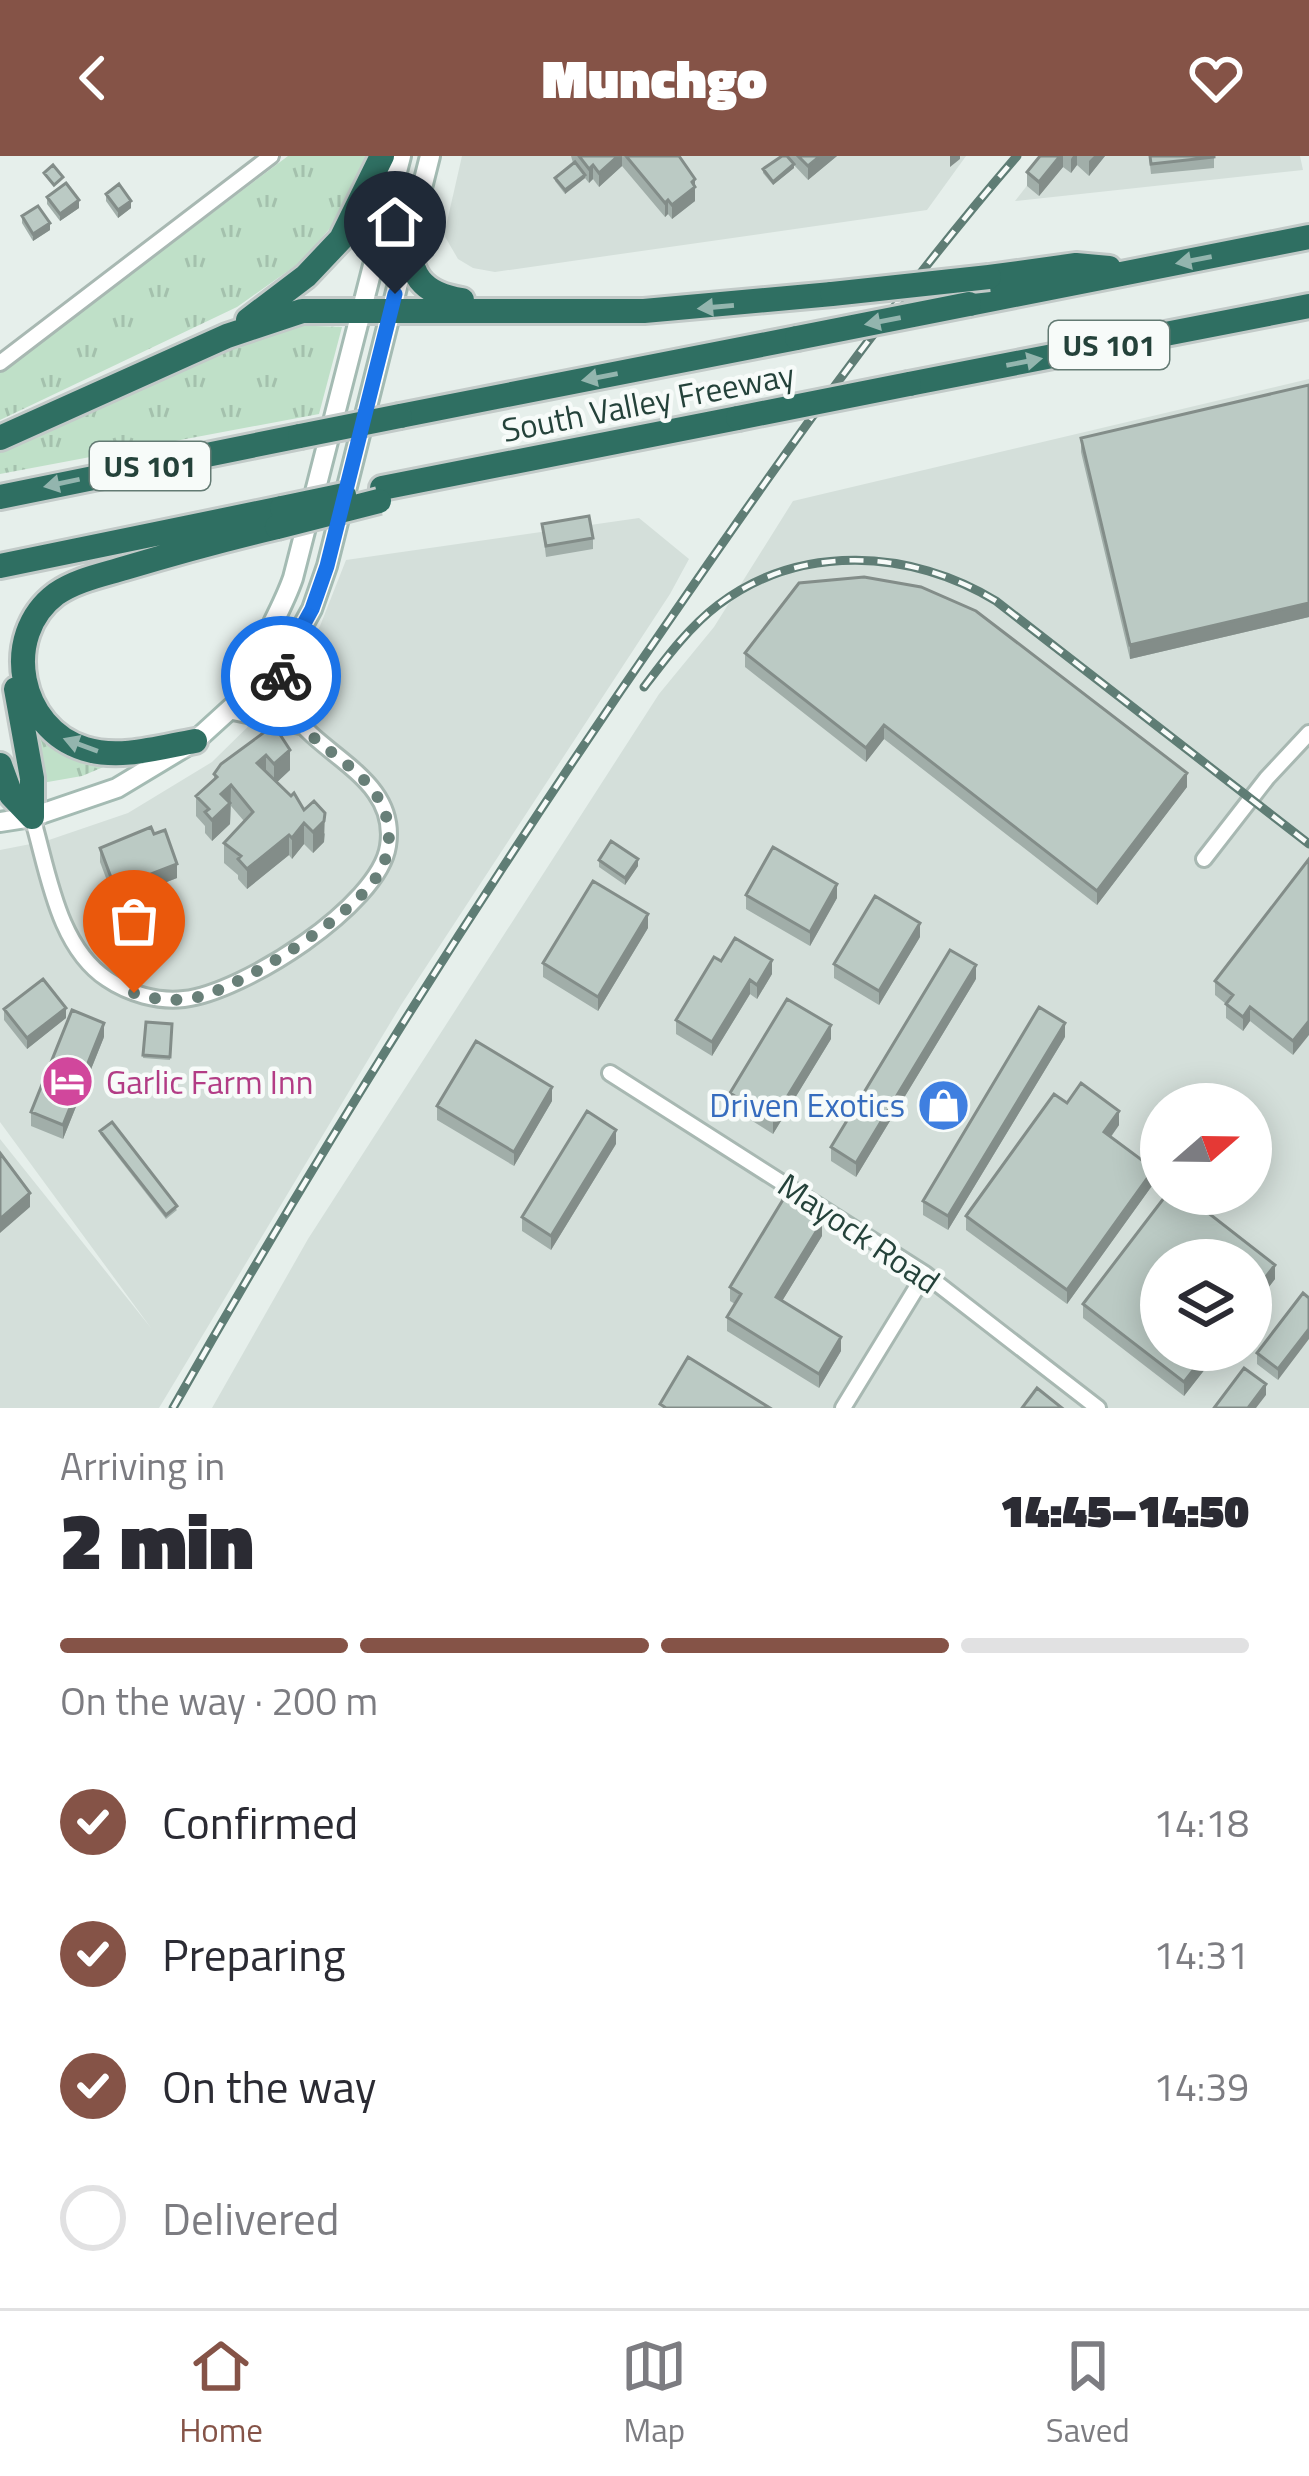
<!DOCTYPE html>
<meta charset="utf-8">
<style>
:root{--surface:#fff;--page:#f2f2f3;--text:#2b2b33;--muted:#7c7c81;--line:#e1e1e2;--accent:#855347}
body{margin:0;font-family:"Titillium Web",sans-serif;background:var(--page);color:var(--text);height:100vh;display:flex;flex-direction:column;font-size:45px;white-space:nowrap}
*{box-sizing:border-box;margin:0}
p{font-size:39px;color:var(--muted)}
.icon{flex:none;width:66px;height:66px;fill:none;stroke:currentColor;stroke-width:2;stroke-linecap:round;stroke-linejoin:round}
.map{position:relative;height:1252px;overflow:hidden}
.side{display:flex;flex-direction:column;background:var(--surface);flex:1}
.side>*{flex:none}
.needle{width:78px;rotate:70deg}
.tools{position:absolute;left:1140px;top:927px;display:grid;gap:24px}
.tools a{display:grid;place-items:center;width:132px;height:132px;border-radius:50%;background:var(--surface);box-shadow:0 6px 30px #0003;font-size:60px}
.pin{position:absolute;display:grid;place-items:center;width:102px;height:102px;color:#fff;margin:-123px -51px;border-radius:50% 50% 50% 0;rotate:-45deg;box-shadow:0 0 12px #0007}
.pin .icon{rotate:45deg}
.courier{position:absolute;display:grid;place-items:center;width:120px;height:120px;margin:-60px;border:9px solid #1a73e8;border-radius:50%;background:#fff;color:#222;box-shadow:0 3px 15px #0007}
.head em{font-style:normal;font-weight:800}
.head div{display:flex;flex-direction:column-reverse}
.head{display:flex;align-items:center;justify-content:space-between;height:204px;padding:0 60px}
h1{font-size:78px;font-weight:800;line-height:90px}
.bar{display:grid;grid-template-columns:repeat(4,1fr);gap:18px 12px;align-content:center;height:144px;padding:0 60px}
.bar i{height:15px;border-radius:9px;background:var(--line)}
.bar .on{background:var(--accent)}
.bar p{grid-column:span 4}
ol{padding:0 60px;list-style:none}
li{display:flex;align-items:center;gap:36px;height:132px}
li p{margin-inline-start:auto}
li .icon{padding:12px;border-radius:50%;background:var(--accent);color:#fff;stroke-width:4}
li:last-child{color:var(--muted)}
li i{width:66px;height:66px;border:6px solid var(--line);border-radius:50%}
header{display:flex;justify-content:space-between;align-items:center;height:156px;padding:0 60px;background:var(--accent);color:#fff;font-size:54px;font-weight:800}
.tabs{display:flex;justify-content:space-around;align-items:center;height:168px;border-top:3px solid var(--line);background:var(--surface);font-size:33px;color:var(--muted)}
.tabs a{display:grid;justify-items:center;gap:6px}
.tabs .on{color:var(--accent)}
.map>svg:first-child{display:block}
.built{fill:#d4dfda;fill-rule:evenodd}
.grass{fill:url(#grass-tufts)}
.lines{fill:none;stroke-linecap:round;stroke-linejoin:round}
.street-casing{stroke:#a8b8b2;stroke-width:20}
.secondary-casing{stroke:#a4bbb3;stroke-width:24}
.highway-casing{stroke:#c2cac8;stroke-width:30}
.street{stroke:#fff;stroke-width:14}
.secondary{stroke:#fff;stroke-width:18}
.highway{stroke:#2f6f62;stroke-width:24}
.rail-casing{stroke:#5f7d75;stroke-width:9}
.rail{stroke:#f7fbf9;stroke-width:4.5;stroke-dasharray:14;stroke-linecap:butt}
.highway-bridge-casing{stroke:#c2cac8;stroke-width:30;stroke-linecap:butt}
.highway-bridge{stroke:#2f6f62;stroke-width:24}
.wall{fill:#a1aea9}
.shaded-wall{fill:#838d89}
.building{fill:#bbcac4;stroke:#838d89;stroke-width:3}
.oneway{fill:#93b5ae}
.done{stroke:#687f78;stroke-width:12;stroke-dasharray:0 21.6}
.route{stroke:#1a73e8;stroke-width:15}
.labels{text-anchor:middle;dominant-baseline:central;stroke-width:9;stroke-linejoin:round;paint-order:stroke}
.shield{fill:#f7fbf9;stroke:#637a73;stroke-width:3}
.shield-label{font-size:30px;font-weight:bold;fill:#24423a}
.street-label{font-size:33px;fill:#24423a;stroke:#f7fbf9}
.hotel-label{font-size:33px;fill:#b23c85;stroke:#f7fbf9;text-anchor:start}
.shop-label{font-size:33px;fill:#366cbe;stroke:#f7fbf9;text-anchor:end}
</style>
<header><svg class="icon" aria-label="back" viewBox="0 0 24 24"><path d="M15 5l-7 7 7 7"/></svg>Munchgo<svg class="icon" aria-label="heart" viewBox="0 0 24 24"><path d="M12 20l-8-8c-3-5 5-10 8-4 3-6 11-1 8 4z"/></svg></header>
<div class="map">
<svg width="1309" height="1252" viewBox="0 0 1309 1252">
<defs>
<pattern id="grass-tufts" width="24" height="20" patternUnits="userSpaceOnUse" patternTransform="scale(3)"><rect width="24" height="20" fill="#bfe0c8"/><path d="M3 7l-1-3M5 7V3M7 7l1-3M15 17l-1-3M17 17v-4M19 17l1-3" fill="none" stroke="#a4c1ad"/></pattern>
</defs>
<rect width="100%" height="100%" fill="#e6efeb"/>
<path class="built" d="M462,0h504l-39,54 -432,62 -22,-4 -15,-9 -14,-24z
M1050,0h250l3,14 -288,31z
M1309,223v1029h-1097l96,-169 351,-545 55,-67 79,-126zM1161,948h90v90h-90zM1161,1104h90v90h-90z
M639,362l50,41 -19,35 -269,411 -242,403h-159v-269l151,189 -151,-206v-272l46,-9 82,-28 84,-51 57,-56 25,-35 26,-45 26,-66z"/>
<path class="grass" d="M288,0h83l-23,51 -46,54 -65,46 -237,113v-47z
M289,169l53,2 -23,87 -319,60v-30l217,-96z
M30,562l83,45 -31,13 -40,7z"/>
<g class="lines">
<defs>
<path id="street" d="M0,207l271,-207
M228,555l72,15
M32,661c16,53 25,129 75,162 22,15 51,23 77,20 58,-6 195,-93 204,-153 14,-88 -124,-98 -105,-185
M1204,703l63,-81 42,-45
M610,917l315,201 173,134
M843,1252l82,-134"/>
<path id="secondary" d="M248,532c7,-39 32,-72 45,-110l108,-422
M0,666l32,-5 85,-29 78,-47 89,-81 28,-51 15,-43 103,-410"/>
<path id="highway" d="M410,78c-3,40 12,60 52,66
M989,121l87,-12 33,3
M969,148l340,-67
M248,164l58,-44 35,-37 41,-83
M909,228l400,-78
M400,260l397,-78
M0,282l227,-102 75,-25h342l188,-17
M382,332l356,-70
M0,341l300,-61
M0,410l282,-58
M16,533l16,89v39
M195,585c-34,6 -75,19 -110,8 -66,-20 -85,-113 -29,-155 20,-14 46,-19 69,-26 50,-15 101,-29 152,-41
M0,609l11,30 21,22"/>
</defs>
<use href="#street" class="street-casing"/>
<use href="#secondary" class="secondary-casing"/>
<use href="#highway" class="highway-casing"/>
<use href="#street" class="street"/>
<use href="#secondary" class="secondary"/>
<use href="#highway" class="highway"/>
<defs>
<path id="rail" d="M644,531c22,-29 45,-60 74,-82 82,-62 193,-56 278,-4l313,243
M173,1252c153,-270 319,-532 495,-786 110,-160 222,-319 349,-466"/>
</defs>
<use href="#rail" class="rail-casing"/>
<use href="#rail" class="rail"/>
<defs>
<path id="highway-bridge" d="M832,138l157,-17
M797,182l172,-34
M738,262l171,-34
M300,280l100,-20
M282,352l62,-13
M277,371l102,-26"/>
</defs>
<use href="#highway-bridge" class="highway-bridge-casing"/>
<use href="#highway-bridge" class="highway-bridge"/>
</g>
<path class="wall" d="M571,0h108l16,23v22l-23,18 -4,-5 -3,3 -43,-51 -23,21 -6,-8 -4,4 -4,-5 -20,16 -10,-13v-3l18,-15z
M782,0h55l-29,24 -14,-15v3l-21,17 -10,-12v-4z
M1040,0h65l-16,20 -12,-11 -6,8 -8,-6 -24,29 -12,-10v-14z
M1149,0h65v12l-63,6z
M106,38l25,14 -13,10 -12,-17z
M47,41l32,11 -19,13 -13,-17z
M22,60l28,14 -17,11 -11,-18z
M1309,229v232l-179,42 -49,-207v-14z
M542,368l51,14v11l-47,8z
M745,497l442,134 -90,118 -213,-166 -18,23 -121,-95z
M270,572l20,42 -13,12 48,52 -1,8 -11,11 -9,-9 -12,15 -3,-4 -42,34 -9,-10v-4l-14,-12v-20l20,-22 -13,-15 -1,18 -18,17 -7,-8v-7l-9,-10v-20l18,-17v-5z
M154,678l23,44 -62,24 -15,-40v-14z
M1309,703l-16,196 -43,-34 -7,10 -17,-13v-14l-11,-9v-14z
M599,704l39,6 -13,19 -26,-18z
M746,739l91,3 -27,48 -64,-37z
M648,772l-50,83 -55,-34v-14z
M920,781l-41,68 -45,-27v-14z
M721,805l51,13 -15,25 -7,-5 -38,62 -36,-22v-14z
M976,823l-120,198 -25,-16v-14z
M4,853l62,9 -39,31 -23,-29z
M146,866l26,2 -2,36 -27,-2z
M104,881l-41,102 -32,-13v-14z
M1065,881l-117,193 -25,-15v-14z
M831,883l-58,95 -43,-27v-14z
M552,945l-38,65 -77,-46v-14z
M1067,947l52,22 -8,12 43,46 -87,121 -101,-74v-14z
M100,975l77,79 -11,9 -66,-85z
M616,988l-65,106 -29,-19v-14z
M822,1080l-40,65 59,50 -22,37 -92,-57v-14l8,-13 -5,-3v-14z
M1275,1123l-91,117 -101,-78v-14z
M1309,1142l-31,82 -21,-16v-11z"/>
<path class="shaded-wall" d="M618,0h4v10l-23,21v-14z
M820,0h17l-29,24v-14z
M950,0h10v3l-10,8z
M1060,0h3v11l-24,29v-14z
M1073,0h4v9l-6,8v-14z
M1094,0h11l-16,20v-15z
M794,8v4l-21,17v-3z
M593,9v14l-4,4v-14z
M585,19v3l-20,16v-4z
M695,23v22l-23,18v-14z
M79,44v8l-19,13v-7z
M668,44v14l-3,3v-14z
M131,45v7l-13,10v-8z
M50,67v7l-17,11v-7z
M1309,447v14l-179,42v-14z
M884,569v14l-18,23v-14z
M290,594v20l-16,15v-21z
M266,599v20l-9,-12z
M1187,617v14l-90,118v-14z
M231,629l-1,39 -18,17v-21l9,-26z
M325,657l-1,29 -11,11v-21z
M304,667v21l-12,15v-21z
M289,679v20l-42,34v-20z
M638,703v7l-13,19v-7z
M177,708v14l-62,24v-14z
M837,728v14l-27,48v-14z
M648,758v14l-50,83v-14z
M920,767v14l-41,68v-14z
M772,804v14l-15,25v-14z
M976,809v14l-120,198v-14z
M750,824v14l-38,62v-14z
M1250,851v14l-7,10v-14z
M66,852v10l-39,31v-11z
M1309,865v14l-16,20v-14z
M104,867v14l-41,102v-14z
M1065,867v14l-117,193v-14z
M831,869v14l-58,95v-14z
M552,931v14l-38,65v-14z
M1119,955v14l-15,21v-14z
M616,974v14l-65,106v-14z
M1154,1013v14l-87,121v-14z
M30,1037v14l-30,26v-14z
M822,1066v14l-46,75v-14z
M1275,1109v14l-24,31v-14z
M1309,1173v10l-31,41v-11z
M841,1181v14l-22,37v-14z
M1209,1194h11l-36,46v-14z
M1266,1228v11l-10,13h-8z"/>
<path class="building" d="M579,0h39l-19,17 -6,-8 -4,4z
M626,0h53l16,23 -3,3 3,5 -23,18 -4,-5 -3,3z
M782,0h5l7,8 -21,18 -10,-13z
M798,0h22l-12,10z
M1040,0h20l-21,26 -12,-10z
M1150,0h64v1l-63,7z
M575,6l10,13 -20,15 -10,-12z
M53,9l10,12 -9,8 -10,-12z
M66,27l13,17 -19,14 -13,-17z
M119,28l12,17 -13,9 -12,-16z
M38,50l12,17 -17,11 -11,-18z
M1309,229v218l-179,42 -49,-207z
M589,360l4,22 -47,8 -4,-22z
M864,421l57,10 55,24 211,162 -90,118 -213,-166 -18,23 -121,-95 54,-70z
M270,572l7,2 13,20 -16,14 -8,-9 -9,8 34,33 3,-3 10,17 10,-9 11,12 -1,8 -11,11 -9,-9 -12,15 -3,-3 -42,34 -9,-10 3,-3 -17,-13 29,-31 -22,-27 -10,9 9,9 -18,17 -7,-8 4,-3 -13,-13 21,-19 -3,-3 7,-10z
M151,671l3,7 11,-4 12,34 -62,24 -15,-40z
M611,685l27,18 -13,19 -26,-18z
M773,691l64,37 -27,48 -64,-37z
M1309,703v162l-16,20 -43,-34 -7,10 -17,-13 7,-9 -18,-14z
M593,725l55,33 -50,83 -55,-34z
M875,740l45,27 -41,68 -45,-27z
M735,782l37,22 -15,25 -7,-5 -38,62 -36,-22 38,-63 7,4z
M950,794l26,15 -120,198 -25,-16z
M43,823l23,29 -39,30 -23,-29z
M787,843l44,26 -58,95 -43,-27z
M1039,851l26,16 -117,193 -25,-15z
M72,854l32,13 -41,102 -32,-13z
M146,866l26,2 -2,33 -27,-2z
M476,885l76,46 -38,65 -77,-46z
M1081,927l38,28 -15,21 50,37 -87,121 -101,-74 88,-122 13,9z
M587,955l29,19 -65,106 -29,-19z
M112,966l65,84 -11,9 -66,-84z
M0,997l30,40 -30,26z
M1167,1038h17l91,71 -24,31v-36h-90v90h48l-25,32 -101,-78z
M784,1042l38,24 -46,75 65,40 -22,37 -92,-57 14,-23 -11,-7z
M1303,1137l6,5v31l-31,40 -21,-16z
M688,1201l82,51h-104l-6,-4z
M1244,1212l22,16 -18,24h-34z
M1037,1232l25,20h-40z"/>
<defs><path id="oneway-solid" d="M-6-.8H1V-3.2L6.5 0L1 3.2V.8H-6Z" transform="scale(3)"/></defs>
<g class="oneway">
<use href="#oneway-solid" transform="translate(1194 104) rotate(169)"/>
<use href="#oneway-solid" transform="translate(716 151) rotate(175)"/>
<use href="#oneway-solid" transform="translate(883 165) rotate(169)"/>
<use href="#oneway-solid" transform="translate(1024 206) rotate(-11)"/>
<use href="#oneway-solid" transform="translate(600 221) rotate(169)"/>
<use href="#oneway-solid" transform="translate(62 327) rotate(168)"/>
<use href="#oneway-solid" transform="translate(81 589) rotate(-160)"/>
</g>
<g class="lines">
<path class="done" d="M134,837c21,7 42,9 64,4 46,-11 158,-83 181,-124 11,-19 13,-42 5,-63 -21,-55 -104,-70 -103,-134"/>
<path class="route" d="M281,520l3,-16 28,-51 15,-43 68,-272"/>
</g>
<defs>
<symbol id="hotel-disc" viewBox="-11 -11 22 22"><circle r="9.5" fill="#d1479c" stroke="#f7fbf9"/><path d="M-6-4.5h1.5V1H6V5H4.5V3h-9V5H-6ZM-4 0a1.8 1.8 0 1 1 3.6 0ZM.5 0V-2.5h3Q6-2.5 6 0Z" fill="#fff"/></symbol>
<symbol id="shop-disc" viewBox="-11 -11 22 22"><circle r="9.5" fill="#3f7fe0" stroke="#f7fbf9"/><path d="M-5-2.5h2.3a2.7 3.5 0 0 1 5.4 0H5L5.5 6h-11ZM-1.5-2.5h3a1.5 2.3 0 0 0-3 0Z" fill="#fff"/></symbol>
</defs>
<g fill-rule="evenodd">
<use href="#hotel-disc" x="38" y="896" width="59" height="59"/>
<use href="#shop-disc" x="914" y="920" width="59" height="59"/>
</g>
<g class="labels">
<g class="shield">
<rect x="1049" y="165" width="120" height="48" rx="9"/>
<rect x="90" y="286" width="120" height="48" rx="9"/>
</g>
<g class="shield-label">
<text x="1109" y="189">US 101</text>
<text x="150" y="310">US 101</text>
</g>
<g class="street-label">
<text transform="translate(648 246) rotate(-11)">South Valley Freeway</text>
<text transform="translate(859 1077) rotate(34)">Mayock Road</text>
</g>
<g class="hotel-label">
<text x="106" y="926">Garlic Farm Inn</text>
</g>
<g class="shop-label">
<text x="905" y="949">Driven Exotics</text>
</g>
</g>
</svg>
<div class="tools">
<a><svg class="needle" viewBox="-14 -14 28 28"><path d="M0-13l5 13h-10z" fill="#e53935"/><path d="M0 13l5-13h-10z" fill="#7c7c81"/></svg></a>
<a><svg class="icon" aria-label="layers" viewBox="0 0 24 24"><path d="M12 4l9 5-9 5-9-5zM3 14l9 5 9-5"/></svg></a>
</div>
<div class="pin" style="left:134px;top:837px;background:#ea580c"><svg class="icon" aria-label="bag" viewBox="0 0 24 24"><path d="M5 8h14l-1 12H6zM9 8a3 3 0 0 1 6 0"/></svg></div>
<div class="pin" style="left:395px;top:138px;background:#1f2937"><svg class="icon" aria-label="home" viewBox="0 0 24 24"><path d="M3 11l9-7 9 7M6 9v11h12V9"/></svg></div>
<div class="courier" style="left:281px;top:520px"><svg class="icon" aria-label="bike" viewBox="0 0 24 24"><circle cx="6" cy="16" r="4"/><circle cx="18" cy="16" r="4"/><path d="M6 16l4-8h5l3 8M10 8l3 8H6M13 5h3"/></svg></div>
</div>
<section class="side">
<div class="head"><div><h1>2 min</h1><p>Arriving in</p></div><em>14:45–14:50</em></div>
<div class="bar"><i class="on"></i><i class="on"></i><i class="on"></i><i></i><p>On the way · 200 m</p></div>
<ol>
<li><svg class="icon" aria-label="check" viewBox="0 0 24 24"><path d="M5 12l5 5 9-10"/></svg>Confirmed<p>14:18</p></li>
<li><svg class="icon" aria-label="check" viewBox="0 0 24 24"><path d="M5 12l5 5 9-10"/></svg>Preparing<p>14:31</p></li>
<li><svg class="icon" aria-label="check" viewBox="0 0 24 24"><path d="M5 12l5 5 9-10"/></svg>On the way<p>14:39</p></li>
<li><i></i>Delivered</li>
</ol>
</section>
<nav class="tabs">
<a class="on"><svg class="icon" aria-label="home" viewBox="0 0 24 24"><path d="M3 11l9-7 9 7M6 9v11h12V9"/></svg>Home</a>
<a><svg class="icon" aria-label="map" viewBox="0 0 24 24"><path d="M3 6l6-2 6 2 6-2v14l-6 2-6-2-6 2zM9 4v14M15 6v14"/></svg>Map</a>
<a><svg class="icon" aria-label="saved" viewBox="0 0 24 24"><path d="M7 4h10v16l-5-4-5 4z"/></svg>Saved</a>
</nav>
